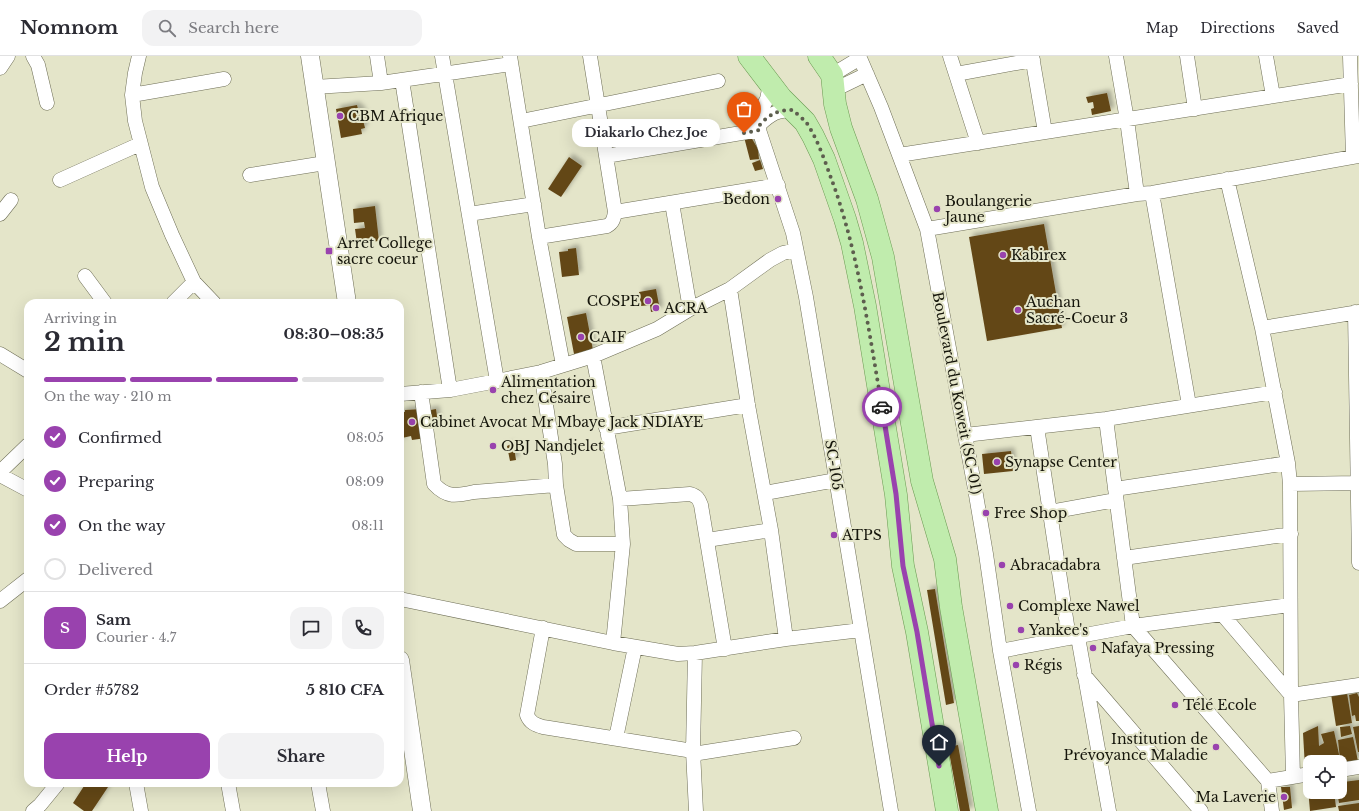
<!DOCTYPE html>
<meta charset="utf-8">
<style>
:root{--surface:#fff;--page:#f2f2f3;--text:#2b2b33;--muted:#7c7c81;--line:#e1e1e2;--accent:#9942ae}
body{margin:0;font-family:"Libre Baskerville",serif;background:var(--page);color:var(--text);height:100vh;display:flex;flex-direction:column;font-size:15px;white-space:nowrap}
*{box-sizing:border-box;margin:0}
p{font-size:13px;color:var(--muted)}
.icon{flex:none;width:22px;height:22px;fill:none;stroke:currentColor;stroke-width:2;stroke-linecap:round;stroke-linejoin:round}
.map{position:relative;flex:1;overflow:hidden}
.details{position:absolute;left:24px;top:243px;width:380px;height:488px;display:flex;flex-direction:column;background:var(--surface);border-radius:12px;box-shadow:0 4px 16px #0002}
.details>*{flex:none}
.tools{position:absolute;left:1303px;top:699px;display:grid;gap:8px}
.tools a{display:grid;place-items:center;width:44px;height:44px;border-radius:8px;background:var(--surface);box-shadow:0 4px 16px #0002;font-size:20px}
.pin{position:absolute;display:grid;place-items:center;width:34px;height:34px;color:#fff;margin:-41px -17px;border-radius:50% 50% 50% 0;rotate:-45deg;box-shadow:0 0 4px #0007}
.pin .icon{rotate:45deg}
.courier{position:absolute;display:grid;place-items:center;width:40px;height:40px;margin:-20px;border:3px solid #9942ae;border-radius:50%;background:#fff;color:#222;box-shadow:0 1px 5px #0007}
.bubble{position:absolute;height:28px;border-radius:12px;background:var(--surface);box-shadow:0 4px 16px #0002;font-size:13px;font-weight:700;line-height:28px;text-align:center}
.summary em{font-style:normal;font-weight:700}
.summary div{display:flex;flex-direction:column-reverse}
.summary{display:flex;align-items:center;justify-content:space-between;height:68px;padding:0 20px}
h1{font-size:26px;font-weight:700;line-height:30px}
.bar{display:grid;grid-template-columns:repeat(4,1fr);gap:6px 4px;align-content:center;height:48px;padding:0 20px}
.bar i{height:5px;border-radius:3px;background:var(--line)}
.bar .current{background:var(--accent)}
.bar p{grid-column:span 4}
.line{display:flex;align-items:center;gap:10px;padding:0 20px;border-top:1px solid var(--line)}
.line div{flex:1}
.round{display:grid;place-items:center;flex:none;width:42px;height:42px;border-radius:12px;background:var(--page)}
ol{padding:0 20px;list-style:none}
li{display:flex;align-items:center;gap:12px;height:44px}
li p{margin-inline-start:auto}
li .icon{padding:4px;border-radius:50%;background:var(--accent);color:#fff;stroke-width:4}
li:last-child{color:var(--muted)}
li i{width:22px;height:22px;border:2px solid var(--line);border-radius:50%}
.button{display:flex;gap:8px;margin-top:auto;padding:8px 20px}
.button a{flex:1;height:46px;border-radius:12px;background:var(--accent);color:#fff;font-size:16px;font-weight:700;line-height:46px;text-align:center}
.button a+a{background:var(--page);color:var(--text)}
header{display:flex;align-items:center;gap:24px;box-sizing:border-box;height:56px;padding:0 20px;background:var(--surface);border-bottom:1px solid var(--line)}
header strong{font-size:19px}
nav{display:flex;gap:22px;margin-inline-start:auto;font-size:14px}
.search{width:280px;height:36px;background:var(--page);display:flex;align-items:center;gap:10px;box-sizing:border-box;padding:0 14px;border-radius:12px;color:var(--muted);font-size:15px}
.map>svg:first-child{display:block}
.building{fill:#634717;filter:url(#shadow)}
.lines{fill:none;stroke-linecap:round;stroke-linejoin:round}
.minor-casing{stroke:#6e6e56;stroke-width:15}
.tertiary-casing{stroke:#6e6e56;stroke-width:19}
.primary-casing{stroke:#699951;stroke-width:23}
.minor{stroke:#fff;stroke-width:14}
.tertiary{stroke:#fff;stroke-width:18}
.primary{stroke:#c0ecad;stroke-width:22}
.done{stroke:#5d5e4e;stroke-width:4;stroke-dasharray:0 7.2}
.route{stroke:#9942ae;stroke-width:5}
.poi-dot{fill:#9942ae;stroke:#e4e5c9;stroke-width:1.5}
.labels{text-anchor:middle;dominant-baseline:central;stroke-width:4;stroke-linejoin:round;paint-order:stroke}
.poi-label{font-size:14px;fill:#15150b;stroke:#e4e5c9;text-anchor:start}
.street-label{font-size:14px;fill:#15150b;stroke:#e4e5c9}
</style>
<header>
<strong>Nomnom</strong>
<div class="search"><svg class="icon" aria-label="search" viewBox="0 0 24 24"><circle cx="10" cy="10" r="6"/><path d="M15 15l6 6"/></svg>Search here</div>
<nav><a>Map</a><a>Directions</a><a>Saved</a></nav>
</header>
<div class="map">
<svg width="1359" height="755" viewBox="0 0 1359 755">
<defs>
<filter id="shadow"><feDropShadow dx="3.5" dy="-3.5" stdDeviation="2" flood-color="#0004"/></filter>
</defs>
<rect width="100%" height="100%" fill="#e4e5c9"/>
<path class="building" d="M1107,37l4,18 -19,4 -1,-6 3,-1 -1,-6 -5,1 -2,-6z
M357,49l1,4 3,-1 1,6h3l1,5 -3,1 2,8 -4,1 1,5 -21,4 -5,-29z
M744,81h7l7,12 1,10 -9,1z
M569,101l13,9 -21,31 -13,-8z
M760,104l3,9 -8,2 -3,-8z
M375,150l4,35 -22,2 -2,-14 10,-1 -1,-6 -10,1 -1,-14z
M1044,168l18,104 -75,13 -18,-104z
M576,192l3,27 -17,2 -3,-25 9,-1v-2z
M656,233l4,21 -9,2 -1,-7 -9,1 -2,-14z
M586,257l7,37 -19,4 -7,-37z
M422,353l4,29 -14,2 -1,-4 -9,2 1,3 -3,1v-30h5v-2z
M436,353l2,15 -10,2 -3,-15z
M511,388l1,4 2,-1 2,13 -6,1 -3,-15z
M1011,395l2,20 -29,3 -2,-20z
M935,533l19,114 -8,2 -19,-115z
M1347,637l5,30 -16,3 -5,-32z
M1357,637l2,4v24h-3l-1,-6 -3,1 -3,-21z
M1318,670l1,20 5,-3 -3,-9 13,-3 6,28 -2,-19 15,-3 5,24 -18,2 -30,-1v5l-5,1 -2,-35z
M1350,670l2,8 -11,3 -1,-10z
M1359,670v26h-1l-5,-25z
M958,689l12,66h-10l-12,-64z
M1340,723h2l1,3 16,-2v20l-20,3 -2,-11h3z
M86,727h18v1l4,3 -16,24h-8l-11,-8z
M1281,731h9l2,21 -8,2z
M1310,731v5h24l2,15 -26,4 -2,-23z
M1359,747v8h-20l-1,-5z"/>
<g class="lines">
<defs>
<path id="minor" d="M33,0l5,9 9,38
M139,0l-4,17 -3,22 3,26 17,66 20,48 22,47 20,21
M377,0l4,27
M442,0l55,325
M510,0l29,181 24,128
M859,0l22,51 46,122 48,260 11,65 14,97 29,160
M950,0l28,87
M1032,0l13,76
M1116,0l11,64 10,74
M1187,0l8,53
M1266,0l7,40
M1350,0l3,101
M0,12l8,-12
M956,18l77,-14
M832,19l28,-17
M402,24l48,310
M770,29l-3,14 -7,13 -1,18 34,103 13,64 85,514
M314,31l67,-4 130,-19
M834,34l33,-16
M132,39l92,-16
M521,65l197,-40
M760,68c11,-10 17,-14 33,-14
M899,99l452,-71
M606,100l153,-26
M250,119l75,-12
M1227,123l35,149 26,135 2,21 1,211 2,82
M60,124l80,-36
M1152,137l37,212
M672,147l18,106
M615,156l163,-27
M0,158l11,-14
M469,158l65,-10
M927,173l210,-35 15,-1 207,-37
M539,181l68,-11c6,-3 7,-8 8,-14l-25,-156
M85,220l20,27
M730,233l18,116 23,125 15,109
M173,247l21,-21
M1355,256l4,251
M1262,272l97,-16
M0,298l28,17
M593,300l27,143 3,45 -10,99
M541,316l14,92 1,21 8,50 5,5 7,4h47
M421,336l13,92c13,14 22,12 40,8l82,-7
M400,338l50,-4 47,-9 44,-9 52,-16 64,-27 33,-20 40,-20 40,-29 13,-7 13,-3
M1106,363l27,207 135,155 4,30
M1037,371l32,211
M606,372l142,-23
M965,379l141,-16 169,-27
M0,416l28,-27
M0,419l28,15
M1290,428l69,-1
M1115,433l173,-26
M765,437l71,-13
M620,443l70,-5c7,2 9,5 11,11l24,144
M1050,456l66,-12
M707,484l64,-10
M1124,502l167,-24
M400,543l213,44 65,11 17,-1 91,-14 75,-9
M0,545l28,-22
M1222,558l69,81 68,-10
M543,572l-16,87c3,8 9,10 16,12l150,24
M1078,581l31,174
M1000,595l133,-25 157,-21
M695,597l-2,98 3,60
M1084,619l117,136
M616,682l19,-91
M693,698l101,-16
M1340,714l19,-3
M1268,725l42,-7
M136,727l5,28
M228,727l5,28
M318,727l5,28
M33,755l7,-6 18,-22"/>
<path id="tertiary" d="M310,0l37,247
M400,604l22,151"/>
<path id="primary" d="M749,0l32,42 24,24 8,14 11,23 21,60 7,24 13,63 31,189 7,71 14,66 30,179
M819,0l13,19 3,29 6,24 26,71 16,58 39,224 23,78 6,48 36,204"/>
</defs>
<use href="#minor" class="minor-casing"/>
<use href="#tertiary" class="tertiary-casing"/>
<use href="#primary" class="primary-casing"/>
<use href="#minor" class="minor"/>
<use href="#tertiary" class="tertiary"/>
<use href="#primary" class="primary"/>
</g>
<g class="lines">
<path class="done" d="M744,77l16,-3v-6c11,-10 17,-14 33,-14 4,4 9,8 13,12 13,19 20,43 28,64 25,72 35,146 48,221"/>
<path class="route" d="M882,351l14,87 7,72 14,66 22,134"/>
</g>
<g class="poi-dot">
<circle cx="340" cy="60" r="4"/>
<circle cx="778" cy="143" r="4"/>
<circle cx="937" cy="153" r="4"/>
<rect x="325" y="191" width="8" height="8" rx="2"/>
<circle cx="1003" cy="199" r="4"/>
<circle cx="648" cy="245" r="4"/>
<circle cx="656" cy="252" r="4"/>
<circle cx="1018" cy="254" r="4"/>
<circle cx="581" cy="281" r="4"/>
<circle cx="493" cy="334" r="4"/>
<circle cx="412" cy="366" r="4"/>
<circle cx="493" cy="390" r="4"/>
<circle cx="997" cy="406" r="4"/>
<circle cx="986" cy="457" r="4"/>
<circle cx="834" cy="479" r="4"/>
<circle cx="1002" cy="509" r="4"/>
<circle cx="1010" cy="550" r="4"/>
<circle cx="1021" cy="574" r="4"/>
<circle cx="1093" cy="592" r="4"/>
<circle cx="1016" cy="609" r="4"/>
<circle cx="1175" cy="649" r="4"/>
<circle cx="1216" cy="691" r="4"/>
<circle cx="1284" cy="741" r="4"/>
</g>
<g class="labels">
<g class="poi-label">
<text x="348" y="60">CBM Afrique</text>
<text x="770" y="143" text-anchor="end">Bedon</text>
<text x="945" y="145">Boulangerie<tspan x="945" dy="16">Jaune</tspan></text>
<text x="337" y="187">Arret College<tspan x="337" dy="16">sacre coeur</tspan></text>
<text x="1011" y="199">Kabirex</text>
<text x="640" y="245" text-anchor="end">COSPE</text>
<text x="1026" y="246">Auchan<tspan x="1026" dy="16">Sacré-Coeur 3</tspan></text>
<text x="664" y="252">ACRA</text>
<text x="589" y="281">CAIF</text>
<text x="501" y="326">Alimentation<tspan x="501" dy="16">chez Césaire</tspan></text>
<text x="420" y="366">Cabinet Avocat Mr Mbaye Jack NDIAYE</text>
<text x="501" y="390">OBJ Nandjelet</text>
<text x="1005" y="406">Synapse Center</text>
<text x="994" y="457">Free Shop</text>
<text x="842" y="479">ATPS</text>
<text x="1010" y="509">Abracadabra</text>
<text x="1018" y="550">Complexe Nawel</text>
<text x="1029" y="574">Yankee's</text>
<text x="1101" y="592">Nafaya Pressing</text>
<text x="1024" y="609">Régis</text>
<text x="1183" y="649">Télé Ecole</text>
<text x="1208" y="683" text-anchor="end">Institution de<tspan x="1208" dy="16">Prévoyance Maladie</tspan></text>
<text x="1276" y="741" text-anchor="end">Ma Laverie</text>
</g>
<g class="street-label">
<text transform="translate(957 337) rotate(79)">Boulevard du Koweit (SC-01)</text>
<text transform="translate(834 409) rotate(81)">SC-105</text>
</g>
</g>
</svg>
<div class="tools">
<a><svg class="icon" aria-label="locate" viewBox="0 0 24 24"><circle cx="12" cy="12" r="6"/><path d="M12 2v4M12 18v4M2 12h4M18 12h4"/></svg></a>
</div>
<div class="pin" style="left:744px;top:77px;background:#ea580c"><svg class="icon" aria-label="bag" viewBox="0 0 24 24"><path d="M5 8h14l-1 12H6zM9 8a3 3 0 0 1 6 0"/></svg></div>
<div class="pin" style="left:939px;top:710px;background:#1f2937"><svg class="icon" aria-label="home" viewBox="0 0 24 24"><path d="M3 11l9-7 9 7M6 9v11h12V9"/></svg></div>
<div class="courier" style="left:882px;top:351px"><svg class="icon" aria-label="car" viewBox="0 0 24 24"><path d="M5 17H2v-5l4-1 3-4h7l3 4 3 1v5h-3M9 17h6M6 11h13"/><circle cx="7" cy="17" r="2"/><circle cx="17" cy="17" r="2"/></svg></div>
<div class="bubble" style="left:572px;top:63px;width:148px">Diakarlo Chez Joe</div>
<section class="details">
<div class="summary"><div><h1>2 min</h1><p>Arriving in</p></div><em>08:30–08:35</em></div>
<div class="bar"><i class="current"></i><i class="current"></i><i class="current"></i><i></i><p>On the way · 210 m</p></div>
<ol>
<li><svg class="icon" aria-label="check" viewBox="0 0 24 24"><path d="M5 12l5 5 9-10"/></svg>Confirmed<p>08:05</p></li>
<li><svg class="icon" aria-label="check" viewBox="0 0 24 24"><path d="M5 12l5 5 9-10"/></svg>Preparing<p>08:09</p></li>
<li><svg class="icon" aria-label="check" viewBox="0 0 24 24"><path d="M5 12l5 5 9-10"/></svg>On the way<p>08:11</p></li>
<li><i></i>Delivered</li>
</ol>
<div class="line" style="height:72px"><b class="round" style="background:var(--accent);color:#fff">S</b><div><b>Sam</b><p>Courier · 4.7</p></div><a class="round"><svg class="icon" aria-label="chat" viewBox="0 0 24 24"><path d="M4 5h16v11H9l-5 4z"/></svg></a><a class="round"><svg class="icon" aria-label="phone" viewBox="0 0 24 24"><path d="M5 4h4l2 5-3 2q2 4 5 5l2-3 5 2v4C11 20 4 13 5 4z"/></svg></a></div>
<div class="line" style="height:52px"><div>Order #5782</div><b>5 810 CFA</b></div>
<div class="button"><a>Help</a><a>Share</a></div>
</section>
</div>
